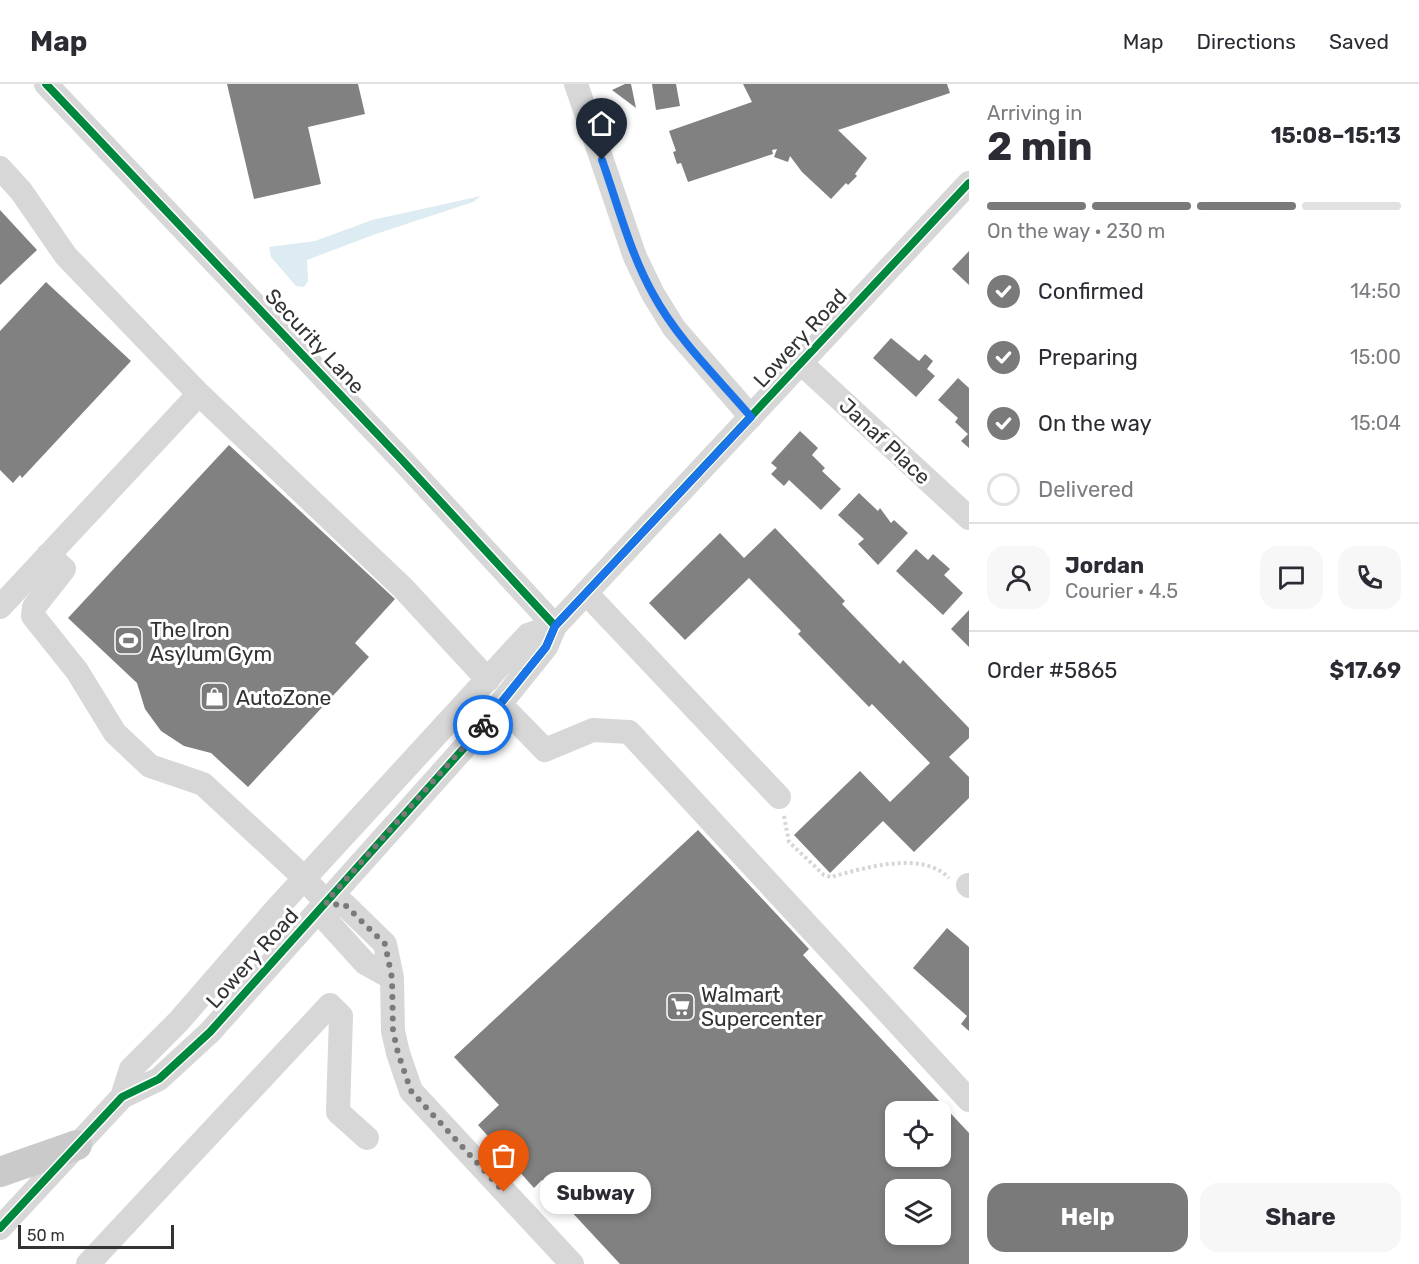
<!DOCTYPE html>
<meta charset="utf-8">
<style>
:root{--surface:#fff;--page:#f7f7f7;--text:#2b2b33;--muted:#7c7c81;--line:#e1e1e2;--accent:#7a7a7a}
body{margin:0;font-family:Rubik,sans-serif;background:var(--page);color:var(--text);height:100vh;display:flex;flex-direction:column;font-size:22px;white-space:nowrap}
*{box-sizing:border-box;margin:0}
p{font-size:20px;color:var(--muted)}
.icon{flex:none;width:33px;height:33px;fill:none;stroke:currentColor;stroke-width:2;stroke-linecap:round;stroke-linejoin:round}
.map{position:relative;flex:1;overflow:hidden}
.side{display:flex;flex-direction:column;background:var(--surface);width:450px}
.side>*{flex:none}
.buttons{position:absolute;left:885px;top:1017px;display:grid;gap:12px}
.buttons a{display:grid;place-items:center;width:66px;height:66px;border-radius:12px;background:var(--surface);box-shadow:0 3px 9px #0003;font-size:30px}
.scale{position:absolute;left:18px;bottom:15px;width:156px;box-sizing:border-box;padding-left:6px;border:3px solid #333;border-top:0;font-size:16px;line-height:21px;white-space:nowrap;color:#333;-webkit-text-stroke:4px #fff;paint-order:stroke}
.pin{position:absolute;display:grid;place-items:center;width:51px;height:51px;color:#fff;margin:-62px -26px;border-radius:50% 50% 50% 0;rotate:-45deg;box-shadow:0 0 6px #0007}
.pin .icon{rotate:45deg}
.courier{position:absolute;display:grid;place-items:center;width:60px;height:60px;margin:-30px;border:4px solid #1a73e8;border-radius:50%;background:#fff;color:#222;box-shadow:0 2px 8px #0007}
.bubble{position:absolute;height:42px;border-radius:18px;background:var(--surface);box-shadow:0 3px 9px #0003;font-size:20px;font-weight:700;line-height:42px;text-align:center}
.summary em{font-style:normal;font-weight:700}
.summary div{display:flex;flex-direction:column-reverse}
.summary{display:flex;align-items:center;justify-content:space-between;height:102px;padding:0 18px}
h1{font-size:39px;font-weight:700;line-height:45px}
.bar{display:grid;grid-template-columns:repeat(4,1fr);gap:9px 6px;align-content:center;height:72px;padding:0 18px}
.bar i{height:8px;border-radius:4px;background:var(--line)}
.bar .active{background:var(--accent)}
.bar p{grid-column:span 4}
.line{display:flex;align-items:center;gap:15px;padding:0 18px;border-top:2px solid var(--line)}
.line div{flex:1}
.round{display:grid;place-items:center;flex:none;width:63px;height:63px;border-radius:18px;background:var(--page)}
ol{padding:0 18px;list-style:none}
li{display:flex;align-items:center;gap:18px;height:66px}
li p{margin-inline-start:auto}
li .icon{padding:6px;border-radius:50%;background:var(--accent);color:#fff;stroke-width:4}
li:last-child{color:var(--muted)}
li i{width:33px;height:33px;border:3px solid var(--line);border-radius:50%}
.cta{display:flex;gap:12px;margin-top:auto;padding:12px 18px}
.cta a{flex:1;height:69px;border-radius:18px;background:var(--accent);color:#fff;font-size:24px;font-weight:700;line-height:69px;text-align:center}
.cta a+a{background:var(--page);color:var(--text)}
header{display:flex;align-items:center;gap:36px;box-sizing:border-box;height:84px;padding:0 30px;background:var(--surface);border-bottom:2px solid var(--line)}
header strong{font-size:28px}
nav{display:flex;gap:33px;margin-inline-start:auto;font-size:21px}
main{display:flex;flex:1;min-height:0}
.map>svg:first-child{display:block}
.water{fill:#ddebf3}
.building{fill:#818181;fill-rule:evenodd}
.lines{fill:none;stroke-linecap:round;stroke-linejoin:round}
.path{stroke:#d6d6d6;stroke-width:4;stroke-dasharray:3 3;stroke-linecap:butt}
.minor{stroke:#d7d7d7;stroke-width:24}
.major{stroke:#cacaca;stroke-width:30}
.cycleway-casing{stroke:#fff;stroke-width:11}
.cycleway{stroke:#00873e;stroke-width:8}
.done{stroke:#7a7a7a;stroke-width:6;stroke-dasharray:0 10.8}
.route{stroke:#1a73e8;stroke-width:8}
.labels{text-anchor:middle;dominant-baseline:central;stroke-width:6;stroke-linejoin:round;paint-order:stroke}
.street-label{font-size:21px;fill:#333;stroke:#fff}
.poi-label{font-size:21px;fill:#333;stroke:#fff;text-anchor:start}
</style>
<header>
<strong>Map</strong>
<nav><a>Map</a><a>Directions</a><a>Saved</a></nav>
</header>
<main>
<div class="map">
<svg width="969" height="1180" viewBox="0 0 969 1180">
<rect width="100%" height="100%" fill="#fff"/>
<path class="water" d="M481,112l-8,6 -100,33 -66,25 1,21 -4,6 -8,-1 -25,-29 -2,-10 46,-6 57,-21z"/>
<path class="building" d="M227,0h131l7,30 -57,13 13,57 -67,15z
M625,0h6l5,24 -24,-18z
M652,0h24l4,22 -24,4z
M743,0h204l3,9 -112,37 29,28 -12,16 2,2 -9,9 -2,-2 -15,16 -29,-27 -12,-16 -2,6 -14,-5 3,-8 -5,1 1,4 -85,28 -7,-19 -4,1 -4,-12 3,-1 -7,-20 83,-29z
M0,126l37,40 -37,35z
M969,167v34l-17,-16z
M46,198l85,79 -109,117 -2,-3 -7,8 -13,-13v-139z
M891,254l28,23 6,-7 8,7 -6,8 8,7 -19,21 -43,-39z
M958,294l11,10v60l-8,-7 7,-7 -13,-12 3,-4 -20,-18z
M800,347l18,17 -6,7 13,13 -3,3 19,18 -20,21 -32,-30 -5,6 -13,-12 6,-6 -6,-5z
M229,361l166,154 -40,44 14,14 -121,130 -37,-34 -27,-7 -23,-15 -16,-22 -8,-26 -69,-65z
M859,409l19,18 2,-3 11,15 3,-3 14,13 -30,32 -20,-21 6,-5 -26,-24z
M775,444l70,73 -3,3 58,60 3,-4 66,68v10l-20,19 20,20v21l-55,54 -31,-31 -53,52 -36,-38 66,-64 30,31 40,-39 -58,-59 -3,3 -71,-73 3,-3 -52,-53 -64,62 -36,-37 71,-70 24,25z
M916,465l12,11 5,-6 17,15 -6,6 19,18 -20,22 -47,-44z
M969,526v37l-18,-18z
M698,746l111,119 -6,6 166,178v131h-349l-78,-84 -8,8 -56,-63 21,-20 -45,-48zM896,1028h44v44h-44zM896,1106h44v44h-44z
M947,844l22,19v84l-8,-7 6,-8 -54,-48z"/>
<g class="lines">
<path class="path" d="M784,732l5,26 35,33 7,2c33,-9 91,-27 118,1"/>
<path class="minor" d="M46,0l356,376 153,166
M576,0l59,173 18,37 21,34 77,89
M0,84l21,23 45,65 133,138 204,194 85,92
M801,279l168,155
M48,471l16,14 -30,38 -1,9 44,55 38,62 35,33 53,18 94,87 29,31 3,3 -2,16 38,42 27,15
M586,509l193,204
M0,523l199,-213
M500,620l45,46 48,-20 36,2 340,368
M968,801l1,1
M329,821l15,-1 41,40 7,34 1,53 5,22 13,38 161,173
M122,1013l9,-28 47,-47 100,-115 250,-272 27,-9
M0,1144l122,-131 37,-18 51,-47 262,-293 74,-92 9,-21 414,-443
M88,1180l242,-259 11,11 -3,96 29,26"/>
<path class="major" d="M0,1088l77,-27"/>
<defs>
<path id="cycleway" d="M46,0l356,376 153,166
M0,1144l122,-131 37,-18 51,-47 262,-293 74,-92 9,-21 414,-443"/>
</defs>
<use href="#cycleway" class="cycleway-casing"/>
<use href="#cycleway" class="cycleway"/>
</g>
<g class="lines">
<path class="done" d="M483,641l-157,177 2,3 16,-1 41,40 7,34 1,53 5,22 13,38 93,101"/>
<path class="route" d="M483,641l63,-78 9,-21 196,-209c-34,-40 -73,-77 -98,-123 -23,-41 -35,-89 -51,-134"/>
</g>
<defs>
<symbol id="stadium-square" viewBox="-11 -11 22 22"><rect x="-9" y="-9" width="18" height="18" rx="4" fill="#7a7a7a" stroke="#fff"/><path d="M0-5a6.5 5 0 1 0 0 10a6.5 5 0 1 0 0-10ZM-3.5-1.8h7v3.6h-7Z" fill="#fff"/></symbol>
<symbol id="shop-square" viewBox="-11 -11 22 22"><rect x="-9" y="-9" width="18" height="18" rx="4" fill="#7a7a7a" stroke="#fff"/><path d="M-5-2.5h2.3a2.7 3.5 0 0 1 5.4 0H5L5.5 6h-11ZM-1.5-2.5h3a1.5 2.3 0 0 0-3 0Z" fill="#fff"/></symbol>
<symbol id="supermarket-square" viewBox="-11 -11 22 22"><rect x="-9" y="-9" width="18" height="18" rx="4" fill="#7a7a7a" stroke="#fff"/><path d="M-6-5.5h2.5l.6 2H6L4.5 2H-2.5L-4.4-4H-6ZM-1.5 3.2a1.3 1.3 0 1 0 .1 0ZM3 3.2a1.3 1.3 0 1 0 .1 0Z" fill="#fff"/></symbol>
</defs>
<g fill-rule="evenodd">
<use href="#stadium-square" x="112" y="540" width="33" height="33"/>
<use href="#shop-square" x="198" y="596" width="33" height="33"/>
<use href="#supermarket-square" x="664" y="906" width="33" height="33"/>
</g>
<g class="labels">
<g class="street-label">
<text transform="translate(800 254) rotate(-47)">Lowery Road</text>
<text transform="translate(315 257) rotate(47)">Security Lane</text>
<text transform="translate(885 357) rotate(43)">Janaf Place</text>
<text transform="translate(252 874) rotate(-48)">Lowery Road</text>
</g>
<g class="poi-label">
<text x="150" y="545">The Iron<tspan x="150" dy="24">Asylum Gym</tspan></text>
<text x="236" y="613">AutoZone</text>
<text x="701" y="910">Walmart<tspan x="701" dy="24">Supercenter</tspan></text>
</g>
</g>
</svg>
<div class="buttons">
<a><svg class="icon" aria-label="locate" viewBox="0 0 24 24"><circle cx="12" cy="12" r="6"/><path d="M12 2v4M12 18v4M2 12h4M18 12h4"/></svg></a>
<a><svg class="icon" aria-label="layers" viewBox="0 0 24 24"><path d="M12 4l9 5-9 5-9-5zM3 14l9 5 9-5"/></svg></a>
</div>
<div class="scale">50 m</div>
<div class="pin" style="left:504px;top:1108px;background:#ea580c"><svg class="icon" aria-label="bag" viewBox="0 0 24 24"><path d="M5 8h14l-1 12H6zM9 8a3 3 0 0 1 6 0"/></svg></div>
<div class="pin" style="left:602px;top:76px;background:#1f2937"><svg class="icon" aria-label="home" viewBox="0 0 24 24"><path d="M3 11l9-7 9 7M6 9v11h12V9"/></svg></div>
<div class="courier" style="left:483px;top:641px"><svg class="icon" aria-label="bike" viewBox="0 0 24 24"><circle cx="6" cy="16" r="4"/><circle cx="18" cy="16" r="4"/><path d="M6 16l4-8h5l3 8M10 8l3 8H6M13 5h3"/></svg></div>
<div class="bubble" style="left:540px;top:1088px;width:111px">Subway</div>
</div>
<section class="side">
<div class="summary"><div><h1>2 min</h1><p>Arriving in</p></div><em>15:08–15:13</em></div>
<div class="bar"><i class="active"></i><i class="active"></i><i class="active"></i><i></i><p>On the way · 230 m</p></div>
<ol>
<li><svg class="icon" aria-label="check" viewBox="0 0 24 24"><path d="M5 12l5 5 9-10"/></svg>Confirmed<p>14:50</p></li>
<li><svg class="icon" aria-label="check" viewBox="0 0 24 24"><path d="M5 12l5 5 9-10"/></svg>Preparing<p>15:00</p></li>
<li><svg class="icon" aria-label="check" viewBox="0 0 24 24"><path d="M5 12l5 5 9-10"/></svg>On the way<p>15:04</p></li>
<li><i></i>Delivered</li>
</ol>
<div class="line" style="height:108px"><a class="round"><svg class="icon" aria-label="person" viewBox="0 0 24 24"><circle cx="12" cy="8" r="4"/><path d="M4 21q1-7 8-7t8 7"/></svg></a><div><b>Jordan</b><p>Courier · 4.5</p></div><a class="round"><svg class="icon" aria-label="chat" viewBox="0 0 24 24"><path d="M4 5h16v11H9l-5 4z"/></svg></a><a class="round"><svg class="icon" aria-label="phone" viewBox="0 0 24 24"><path d="M5 4h4l2 5-3 2q2 4 5 5l2-3 5 2v4C11 20 4 13 5 4z"/></svg></a></div>
<div class="line" style="height:78px"><div>Order #5865</div><b>$17.69</b></div>
<div class="cta"><a>Help</a><a>Share</a></div>
</section>
</main>
